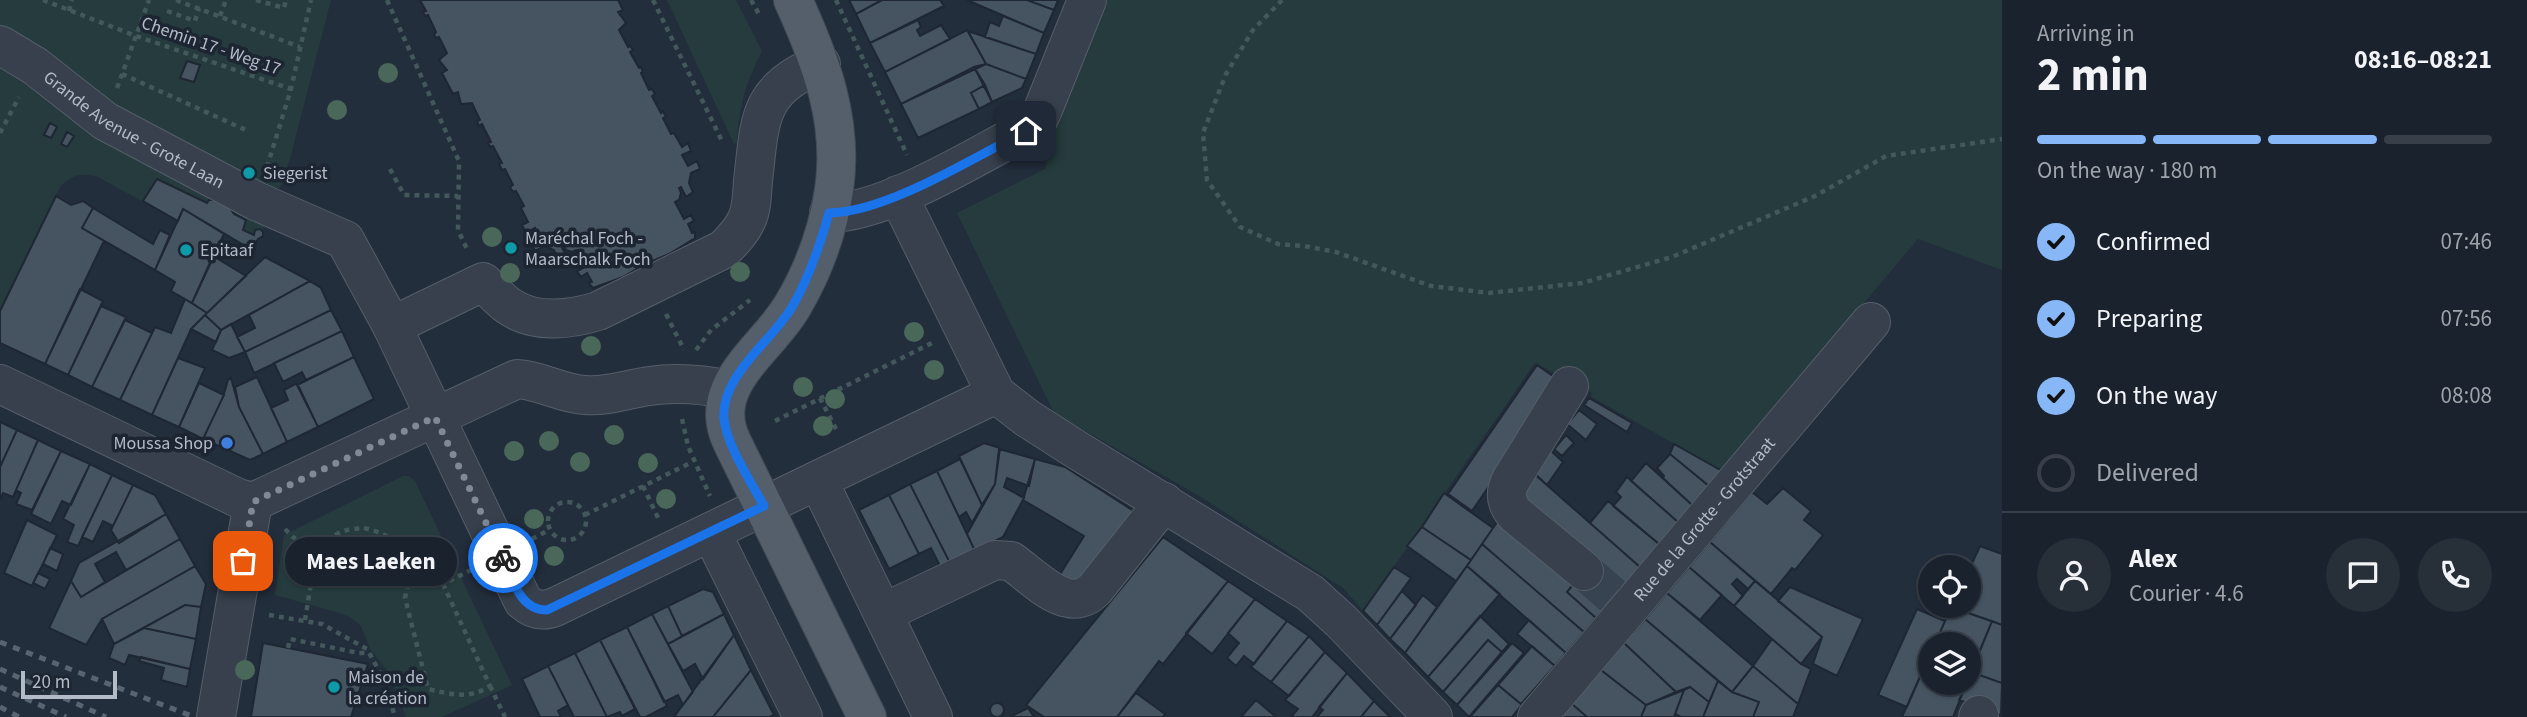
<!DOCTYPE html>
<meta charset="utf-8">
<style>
:root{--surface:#1a222d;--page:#272f39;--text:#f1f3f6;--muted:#9fa4aa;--line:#383f49;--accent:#88b7f7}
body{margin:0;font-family:"Source Sans 3",sans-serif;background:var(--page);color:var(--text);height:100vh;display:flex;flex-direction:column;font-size:26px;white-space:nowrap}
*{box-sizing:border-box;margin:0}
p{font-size:23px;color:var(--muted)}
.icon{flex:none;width:38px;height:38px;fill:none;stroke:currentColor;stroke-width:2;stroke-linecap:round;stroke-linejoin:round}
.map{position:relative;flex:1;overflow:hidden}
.panel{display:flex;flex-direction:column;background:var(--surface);width:525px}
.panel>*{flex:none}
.buttons{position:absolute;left:1918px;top:555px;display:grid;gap:14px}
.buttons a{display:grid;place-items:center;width:63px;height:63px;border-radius:50%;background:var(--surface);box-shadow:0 2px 5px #0004,0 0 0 2px var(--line);font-size:35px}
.scale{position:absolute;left:21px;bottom:18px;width:96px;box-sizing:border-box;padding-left:7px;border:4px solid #b2bbc7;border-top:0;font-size:19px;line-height:24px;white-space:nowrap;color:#b2bbc7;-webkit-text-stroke:5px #1c2531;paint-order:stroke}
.pin{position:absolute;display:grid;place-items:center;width:60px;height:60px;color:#fff;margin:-30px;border-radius:14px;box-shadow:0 4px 10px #0006}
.courier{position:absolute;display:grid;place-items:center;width:70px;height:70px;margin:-35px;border:5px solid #1a73e8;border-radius:50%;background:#fff;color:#222;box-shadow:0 2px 9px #0007}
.bubble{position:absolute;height:49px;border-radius:24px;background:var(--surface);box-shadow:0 2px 5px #0004,0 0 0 2px var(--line);font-size:23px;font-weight:700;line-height:49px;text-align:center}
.summary em{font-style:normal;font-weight:700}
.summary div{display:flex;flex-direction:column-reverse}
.summary{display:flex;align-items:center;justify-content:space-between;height:119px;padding:0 35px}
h1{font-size:46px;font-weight:700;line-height:52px}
.bar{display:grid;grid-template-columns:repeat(4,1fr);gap:10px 7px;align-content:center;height:84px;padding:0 35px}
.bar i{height:9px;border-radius:5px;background:var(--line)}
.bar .selected{background:var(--accent)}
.bar p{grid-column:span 4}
.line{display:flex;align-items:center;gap:18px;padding:0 35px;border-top:2px solid var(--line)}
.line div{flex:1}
.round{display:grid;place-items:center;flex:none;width:74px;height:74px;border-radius:37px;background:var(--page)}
ol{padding:0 35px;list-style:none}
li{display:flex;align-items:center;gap:21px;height:77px}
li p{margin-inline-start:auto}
li .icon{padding:7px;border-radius:50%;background:var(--accent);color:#111;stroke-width:4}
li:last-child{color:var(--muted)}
li i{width:38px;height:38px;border:4px solid var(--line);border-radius:50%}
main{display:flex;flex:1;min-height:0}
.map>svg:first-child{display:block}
.green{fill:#253b3d}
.building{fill:#465462;stroke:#1e2733;stroke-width:2}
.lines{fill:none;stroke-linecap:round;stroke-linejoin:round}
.minor-tunnel{stroke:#384351;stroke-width:38;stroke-dasharray:38 19;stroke-linecap:butt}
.minor-casing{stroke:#555e6a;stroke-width:40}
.major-casing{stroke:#404955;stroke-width:40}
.path{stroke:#43585a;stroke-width:4.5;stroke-dasharray:5 5;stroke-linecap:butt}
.minor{stroke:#37404c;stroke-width:38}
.major{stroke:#555f6c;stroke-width:38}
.rail{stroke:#596473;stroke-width:5;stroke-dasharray:7 7;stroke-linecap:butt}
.tree{fill:#4a685a}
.done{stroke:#808a96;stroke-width:7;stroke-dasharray:0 12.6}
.route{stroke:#1a73e8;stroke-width:9}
.culture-dot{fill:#0f9aa8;stroke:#1c2531;stroke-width:2.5}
.shop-dot{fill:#3f7fe0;stroke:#1c2531;stroke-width:2.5}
.labels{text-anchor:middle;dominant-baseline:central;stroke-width:7;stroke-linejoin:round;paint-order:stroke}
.street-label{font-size:18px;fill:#b2bbc7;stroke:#1c2531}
.poi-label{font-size:18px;fill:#b2bbc7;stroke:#1c2531;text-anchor:start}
</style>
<main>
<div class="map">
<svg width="2002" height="717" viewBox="0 0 2002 717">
<rect width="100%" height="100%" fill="#232e3c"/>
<path class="green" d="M0,0h331l-41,159 -10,29 -5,1c4,17 -14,32 -12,47l-5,3 -6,11 -68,-41 -6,12 -80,-44c-17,-5 -29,-2 -39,12l-59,122z
M667,0h69l26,51c-17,34 -22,53 -25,91l-3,2z
M1100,0h902v270l-84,-31 -196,232 -132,-75 2,-3 -57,-30 -172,248 -20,-23 -142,-91 -147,-84 -97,-200 88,-44 15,-60z
M403,476h6l6,5 97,204 -70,32h-36l-18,-45 -18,-23 -9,-23 -11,-9 -14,-5 -61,-17 9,-60z"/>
<path class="building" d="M420,0h198l5,10 -5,2 8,11 -7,7 9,17 2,-1 3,4 -3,2 9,16 2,-1 2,5 -2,1 8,17 3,-1 3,5 -3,2 9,17 2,-2 3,6 -3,1 8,16 3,-1 8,14 6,-4 3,8 -9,4 6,11 9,-5 3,8 -9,4 -2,10 4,9 -7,5 -5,-10 -2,1 2,5 -2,7 -4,2 9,17 7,-4 3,6 -6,3 4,9 3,-1v6l-26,16 -24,10 -22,13 -30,11 -4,-5 3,-1 -5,-9 -6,4 -4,-6 8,-4 -9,-17 -4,2 -6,-2 -2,-5 -3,1 5,9 -8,4 -4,-9 -10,-4 -9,5 -4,-8 9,-4 -5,-11 -9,5 -4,-8 6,-3 -7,-14 3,-2 -8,-15 -3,1 -3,-5 3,-2 -8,-16 -3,1 -3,-6 3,-1 -9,-17 -3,1 -2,-4 3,-1 -9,-18 -3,2 -2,-5 3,-1 -8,-17 -11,1 -3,-12 -5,2 -11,-21 5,-3 -8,-10 8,-7 -8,-16 -3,1 -2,-4 2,-2 -8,-17 -3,1 -2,-4 3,-1z
M849,0h33l-26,14z
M882,0h58l4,6 -74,37 -14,-29z
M967,0h60l27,10 -10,23z
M1027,0h31l-4,10z
M1003,16l41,17 -8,21 -51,-17 5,-15 9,4z
M918,20l3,7 -4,3 3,6 21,-11 9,14 -65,33 -15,-29z
M967,30l19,34 -85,40 -16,-32z
M968,31l68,23 -10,25 -40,-15z
M187,61l13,4 -6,17 -14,-4z
M986,64l40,15 -4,9 -30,14 -18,-35z
M974,67l11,18 -14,8 8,16 -61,29 -17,-34z
M985,85l7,17 -13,7 -8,-16z
M50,123l7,4 -6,11 -7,-3z
M67,132l7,4 -7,11 -6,-3z
M157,179l50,24 2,-3h8l11,5 6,9 12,6 -3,10 11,5 1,-5 5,-1 3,3v4l-5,3 -6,11 -69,-41 -5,12 -35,-20z
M56,196l15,9 12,-4 10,7 -11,20 22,13 -59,123 -45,-21v-32z
M93,208l60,36 7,-14 10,5 -15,35 -73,-42z
M183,209l41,25 -32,69 -21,-12 4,-9 -20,-12z
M213,256l33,20 -39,37 -15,-10z
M265,257l45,24 -89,49 -16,-15z
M310,281l11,7 10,22 -86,42 -8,-15 18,-9 -6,-13z
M80,289l23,12 -35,74 -23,-11z
M185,299l22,14 -16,16 -39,86 -32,-15 35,-73 16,6z
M101,306l25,11 -34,70 -24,-12z
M331,310l11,21 -88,42 -9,-21z
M205,315l16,15 -5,12 -25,-13z
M125,320l27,13 -32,67 -28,-13z
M231,324l14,28 -16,6 -17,-8 9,-20z
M342,331l12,26 -48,23 -4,-8 -19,10 -9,-19z
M354,357l20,42 -56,28 -21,-42z
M178,358l27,10 -26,59 -27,-12z
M1537,365l20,14 -25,45 -60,87 -24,-17z
M257,377l30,65 -24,12 -24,-47 -4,-20z
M231,378l8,29 24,47 -13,6 -47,-21 20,-42 5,-17z
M199,383l25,12 -21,44 -24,-12z
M297,383l21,44 -31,15 -16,-34 17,-8 -4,-10z
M1589,398l43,25 -5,9 -43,-27z
M1579,410l18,14 -11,16 -19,-16z
M0,422l17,8 -17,37z
M17,430l21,10 -25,57 -10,-4 -3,7v-33z
M1566,435l8,8 -12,13 -8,-7z
M38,440l23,11 -29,59 -16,-6 5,-11 -5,-3z
M984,443l16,5 -5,36 -13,21 -23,-49z
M1674,444l48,27 -13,15 -39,-32z
M999,449l36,10 -6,27 -22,-8 -3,9 20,11 -21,39 -28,14 -8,-17 28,-50z
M1549,449l14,13 -16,23 -14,-13z
M61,451l29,13 -19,41 -9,-4 -11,23 -20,-10z
M1670,454l39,32 -17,19 -29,-27 1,-2 -7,-8z
M960,459l22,46 -10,18 -6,-11 -7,5 -22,-46z
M1035,459l30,8 75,48 -63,76 -20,-12 27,-43 -61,-36z
M1646,463l46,42 -14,17 -47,-41z
M90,464l22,11 -34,71 -11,-4 7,-17 -11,-6z
M937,471l38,80 -25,12 -40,-79z
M1532,472l108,95 -19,22 -106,-90z
M112,475l21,10 -20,41 -10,-5 -10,21 -11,-5z
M1627,477l51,45 -19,22 -46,-38 8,-9 -5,-5z
M910,484l40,79 -9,5 -10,-20 -12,6 -30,-59z
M133,485l22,10 11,19 -47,29 -8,-13z
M1783,488l28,23 -7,9 19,15 -28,35 -3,-2 -21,26 -61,-52 42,-50 15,12z
M1444,493l49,35 -22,32 -49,-33z
M889,495l30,59 -30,15 -30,-59z
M1608,501l51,43 -19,23 -50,-44z
M166,514l14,25 -54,31 -10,-18 -21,12 10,18 -24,15 -10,-16 8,-18z
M1500,518l76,63 -9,11 29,26 -12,14 -102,-88z
M27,520l30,15 -25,51 -28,-13z
M1422,527l49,33 -15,21 -49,-35z
M1163,537l65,44 -65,83 -4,-3 -42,56h-73l-18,-12z
M180,539l15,27 -93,53 -16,26 -37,-17 22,-47 10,16z
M1710,542l45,39 -7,8 -11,-10 -5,5 11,12 -9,10 -45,-39z
M1482,544l102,88 -18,21 -99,-87z
M1980,546l22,8v71l-51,-18 18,-1v-36z
M50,548l13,6 -6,17 -14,-7z
M1591,563l30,26 -25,29 -29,-26z
M195,566l11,18 -5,23 -16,-2 -71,39 -12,-25z
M1467,566l33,28 -72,83 -23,-24z
M1394,567l17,11 -34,47 -14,-14z
M1689,567l33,28 -22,25 -33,-27z
M38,573l12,6 -5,10 -12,-6z
M1228,581l27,18 -43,55 -26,-21z
M1755,581l67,56 -21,27 -67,-58z
M1790,587l73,32 -26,57 -24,-12 9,-27 -44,-36z
M703,589l10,3 11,22 -42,22 -14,-30z
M1402,591l14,14 -26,34 -13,-14z
M1667,593l86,73 -21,26 -87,-73z
M1423,595l14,12 -32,46 -15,-14z
M1255,599l32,22 -33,43 -10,-8 -8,10 -9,-8 12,-15 -11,-10z
M185,605l16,2 -5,32 -52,-11z
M668,606l14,30 -14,8 -16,-30z
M1951,607l41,14 -23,57v-34h-34z
M1917,609l28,12 -10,23h-5v10l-23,53 -29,-12z
M652,614l41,78 -10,13 -5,-10 -14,7 -37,-75z
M724,614l10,21 -31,44 -8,-15 -12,7 -15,-27z
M1480,616l29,28 -7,8 -14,-12 -45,52 -15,-15z
M1645,619l73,62 -9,21 -19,-15 -14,5 -52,-49z
M1529,620l37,33 -11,13 -38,-32z
M1287,621l22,15 -38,46 -20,-15z
M1992,621l10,4v58l-31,-11z
M627,627l40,79 -21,11h-6l-40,-77z
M144,628l52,11 -6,30 -61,-14 -4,10 -16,-7 5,-14z
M734,635l17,35 -38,47h-39z
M1309,636l16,16 -36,44 -18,-14z
M1772,639l29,25 10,5 -13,35 -45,-38z
M600,640l35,69 -13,7 -2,-4 -13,5 -32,-64z
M1488,640l14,12 -45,53 -14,-13z
M263,643l105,21 -17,53h-100z
M1512,643l12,10 -55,64 -12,-12z
M1624,643l52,49 -30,13 -45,-35z
M1532,646l23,20 -34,38 -23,-19z
M1325,652l22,21 -35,44h-21l7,-8 -13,-9z
M575,653l32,64h-33l-26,-51z
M1930,654v28h37l-14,35h-51z
M141,657l49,12 -3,18 -26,-7 3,-12 -25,-7z
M548,666l20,39 -10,6 3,6h-21l-18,-38z
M1753,666l45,38 -5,13h-40l6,-15 -27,-10z
M751,670l23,45 -5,2h-56z
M1601,670l45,35 -5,12h-54l-15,-13z
M1971,672l31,11 -1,32 -42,-15 10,-18z
M1347,673l27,28 -13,16h-44l6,-7 -4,-3z
M1718,681l14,11 27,10 -6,15h-50z
M1498,685l24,20 -10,12h-42z
M1690,687l19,15 -6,15h-22l-6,-3 9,-24z
M1684,690l-10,27h-33l5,-12z
M1136,693l29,21 -2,3h-46z
M1256,700l20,17h-35z
M1374,701l16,16h-29z
M990 710a7 7 0 1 1 14 0a7 7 0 1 1-14 0Z
M1572,704l15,13h-26z
M1028,708l6,9h-24z"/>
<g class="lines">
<path class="minor-tunnel" d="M1584,571l30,26"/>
<defs>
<g id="minor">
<path id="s1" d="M0,45l35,21 70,55 151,80 89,39 47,86 131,275c10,9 19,11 32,6l441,-213"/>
<path d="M898,195l98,199 31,24 50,32 233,143 32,29 91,95"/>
<path d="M829,213c56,0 146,-56 197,-83l12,-10 6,-13 43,-107"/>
<path d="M392,326l91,-44c9,8 18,20 29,26 25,16 60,11 86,3l126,-62c9,-9 18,-18 23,-30 5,-11 5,-26 6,-38 7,-60 4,-93 68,-117"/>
<path d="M0,384l238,114 15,4 264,-123c23,1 45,15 68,16 22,2 43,-6 64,-9 28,-4 53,-2 80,4"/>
<path d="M1569,386l-58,94c-7,13 -5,23 4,34l69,57"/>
<path d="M818,480l115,237"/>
<path d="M711,532l92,185"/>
<path d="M883,613l112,-53 16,1c23,16 58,56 84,28l69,-87"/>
<path d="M216,717l37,-215"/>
<path id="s2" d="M1537,717l334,-395"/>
<path d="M1978,717l1,-2"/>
</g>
<path id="major" d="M793,0c28,61 51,122 41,190 -6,40 -21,81 -41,115 -25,44 -89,80 -61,137l135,275"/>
</defs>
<use href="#minor" class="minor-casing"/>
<use href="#major" class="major-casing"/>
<path class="path" d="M43,0l93,36 155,53
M176,0l124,47
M256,0l28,8 2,-8
M387,0l72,161 -1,69 10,21
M653,0l69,141
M751,0l8,14
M836,0l71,155
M1282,0l-29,30 -27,44 -23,59 4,47 33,47 38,17 26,2 32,6 95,34 58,7 93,-10 90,-26 143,-61 71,-40 116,-17
M69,11l3,-11
M167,11l28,10 4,-13
M220,16l6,-16
M122,74l126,57
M117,88l32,-88
M0,133l19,-36
M267,167l24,-78 20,-89
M390,169l14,26 54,1
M666,314l18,36
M696,350l15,-20 39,-30
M820,398l17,33
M682,419l6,27 22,50
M775,421l159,-79
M643,486l16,34
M548 521a19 19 0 1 1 38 0a19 19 0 1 1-38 0Z
M585,515l105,-52
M364,528c30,7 45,20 45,52 -16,-1 -47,1 -61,-4 -18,-7 -30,-28 -11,-42 8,-5 18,-5 27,-6z
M285,529l9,9 24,3 10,5
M532,539l17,-9
M443,584l47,102c-21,14 -40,8 -62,3l-23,-91 4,-18 34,4 28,-14
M269,615l53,9 45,25 17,31 11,37
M305,620l13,-79
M288,648l2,-9 69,14h6l2,-3
M490,686l15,31"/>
<use href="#minor" class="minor"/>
<use href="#major" class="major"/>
<path class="rail" d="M0,642l194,75
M0,669l106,48
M0,687l66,30
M0,707l19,10"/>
</g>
<g class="tree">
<circle cx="388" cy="73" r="10"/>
<circle cx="337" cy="110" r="10"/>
<circle cx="492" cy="237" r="10"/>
<circle cx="740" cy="272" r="10"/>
<circle cx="510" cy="273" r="10"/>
<circle cx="914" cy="332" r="10"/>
<circle cx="591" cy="346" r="10"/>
<circle cx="934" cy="370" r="10"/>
<circle cx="803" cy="387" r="10"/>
<circle cx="835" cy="399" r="10"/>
<circle cx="823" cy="426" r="10"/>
<circle cx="614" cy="435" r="10"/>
<circle cx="549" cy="441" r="10"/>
<circle cx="514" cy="451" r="10"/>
<circle cx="580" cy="462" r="10"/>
<circle cx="648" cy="463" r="10"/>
<circle cx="666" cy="499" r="10"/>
<circle cx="534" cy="519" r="10"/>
<circle cx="554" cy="556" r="10"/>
<circle cx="245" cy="670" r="10"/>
</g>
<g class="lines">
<path class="done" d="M243,561l10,-59 182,-85 68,141"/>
<path class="route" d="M503,558c10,21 16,52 44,52l217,-104c-13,-24 -37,-60 -40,-87 -4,-43 48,-78 68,-112 17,-29 28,-62 37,-94 56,0 146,-56 197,-82"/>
</g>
<g class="culture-dot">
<circle cx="249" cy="173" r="7"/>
<circle cx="511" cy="248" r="7"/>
<circle cx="186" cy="250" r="7"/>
<circle cx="334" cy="687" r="7"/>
</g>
<circle class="shop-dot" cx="227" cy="443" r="7"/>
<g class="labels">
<g class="street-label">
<text transform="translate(211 46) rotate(19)">Chemin 17 - Weg 17</text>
<text stroke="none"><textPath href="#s1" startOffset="159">Grande Avenue - Grote Laan</textPath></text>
<text stroke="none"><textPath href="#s2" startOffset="259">Rue de la Grotte - Grotstraat</textPath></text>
</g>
<g class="poi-label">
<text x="263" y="173">Siegerist</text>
<text x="525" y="238">Maréchal Foch -<tspan x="525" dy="21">Maarschalk Foch</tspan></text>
<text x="200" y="250">Epitaaf</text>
<text x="213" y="443" text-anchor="end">Moussa Shop</text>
<text x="348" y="677">Maison de<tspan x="348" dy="21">la création</tspan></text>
</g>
</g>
</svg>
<div class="buttons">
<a><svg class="icon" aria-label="locate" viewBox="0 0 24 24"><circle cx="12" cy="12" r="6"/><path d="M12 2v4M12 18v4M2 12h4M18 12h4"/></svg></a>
<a><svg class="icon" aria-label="layers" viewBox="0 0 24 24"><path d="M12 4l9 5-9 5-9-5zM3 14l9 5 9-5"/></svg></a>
</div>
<div class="scale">20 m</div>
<div class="pin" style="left:243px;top:561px;background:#ea580c"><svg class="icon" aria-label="bag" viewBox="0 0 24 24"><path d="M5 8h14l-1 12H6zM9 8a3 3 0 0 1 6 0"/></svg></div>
<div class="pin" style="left:1026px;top:131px;background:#1f2937"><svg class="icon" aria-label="home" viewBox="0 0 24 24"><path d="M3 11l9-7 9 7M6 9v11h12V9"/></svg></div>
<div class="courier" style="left:503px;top:558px"><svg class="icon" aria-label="bike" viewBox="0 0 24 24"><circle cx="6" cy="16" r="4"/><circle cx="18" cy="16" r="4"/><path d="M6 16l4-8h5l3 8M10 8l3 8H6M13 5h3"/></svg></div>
<div class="bubble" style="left:285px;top:537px;width:172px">Maes Laeken</div>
</div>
<section class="panel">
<div class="summary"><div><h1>2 min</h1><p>Arriving in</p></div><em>08:16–08:21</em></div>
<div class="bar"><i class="selected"></i><i class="selected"></i><i class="selected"></i><i></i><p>On the way · 180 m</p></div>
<ol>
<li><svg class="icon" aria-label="check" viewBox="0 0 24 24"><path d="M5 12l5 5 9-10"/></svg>Confirmed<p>07:46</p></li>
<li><svg class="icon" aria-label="check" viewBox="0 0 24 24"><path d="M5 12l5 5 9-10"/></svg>Preparing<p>07:56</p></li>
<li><svg class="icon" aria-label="check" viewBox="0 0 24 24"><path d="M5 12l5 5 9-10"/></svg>On the way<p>08:08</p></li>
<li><i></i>Delivered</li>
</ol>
<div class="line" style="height:126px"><a class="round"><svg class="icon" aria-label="person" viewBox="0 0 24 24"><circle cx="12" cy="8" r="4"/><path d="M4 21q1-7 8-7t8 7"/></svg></a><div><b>Alex</b><p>Courier · 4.6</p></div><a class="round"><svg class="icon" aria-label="chat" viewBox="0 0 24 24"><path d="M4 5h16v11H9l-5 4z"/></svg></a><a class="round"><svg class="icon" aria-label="phone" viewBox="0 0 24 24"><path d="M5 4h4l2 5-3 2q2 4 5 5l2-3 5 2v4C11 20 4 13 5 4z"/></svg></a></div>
</section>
</main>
